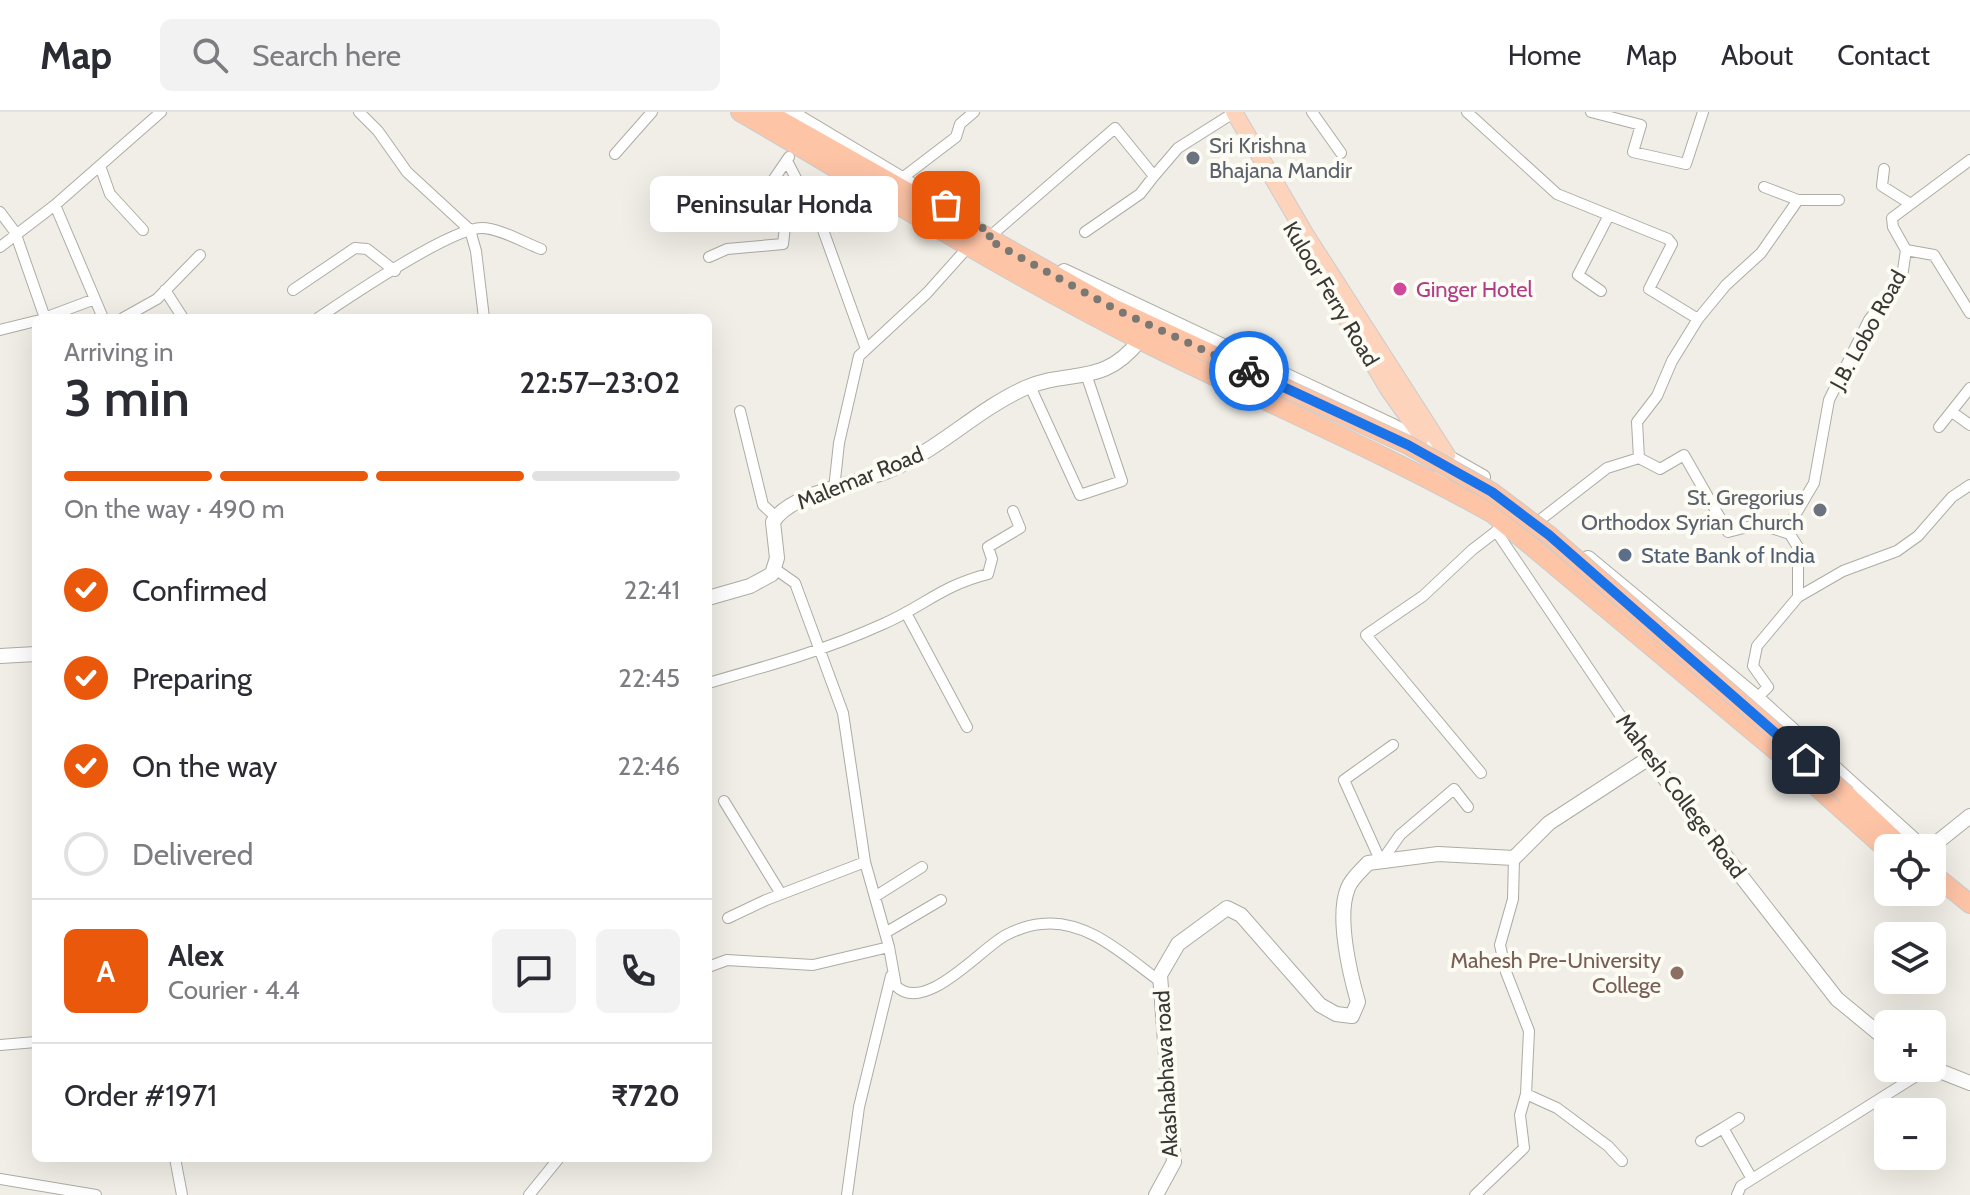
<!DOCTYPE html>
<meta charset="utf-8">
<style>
:root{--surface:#fff;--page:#f2f2f3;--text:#2b2b33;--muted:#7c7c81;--line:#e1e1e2;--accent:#ea580c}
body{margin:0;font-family:Cabin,sans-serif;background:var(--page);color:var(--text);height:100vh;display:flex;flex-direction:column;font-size:30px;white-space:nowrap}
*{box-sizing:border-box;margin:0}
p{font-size:26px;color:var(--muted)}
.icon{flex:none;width:44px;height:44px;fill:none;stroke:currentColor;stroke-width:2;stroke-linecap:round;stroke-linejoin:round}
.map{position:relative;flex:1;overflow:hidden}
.side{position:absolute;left:32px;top:202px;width:680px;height:848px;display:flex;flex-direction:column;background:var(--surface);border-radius:12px;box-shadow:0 8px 32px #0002}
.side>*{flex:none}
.fabs{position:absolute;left:1874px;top:722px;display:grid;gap:16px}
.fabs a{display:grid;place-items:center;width:72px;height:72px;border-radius:12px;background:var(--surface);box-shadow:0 8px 32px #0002;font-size:40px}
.pin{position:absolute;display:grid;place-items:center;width:68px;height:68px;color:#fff;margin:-34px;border-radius:16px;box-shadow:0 4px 12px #0006}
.courier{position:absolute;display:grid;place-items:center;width:80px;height:80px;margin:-40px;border:6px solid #1a73e8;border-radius:50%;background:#fff;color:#222;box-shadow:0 2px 10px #0007}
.bubble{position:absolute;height:56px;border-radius:12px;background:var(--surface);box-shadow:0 8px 32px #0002;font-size:26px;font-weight:600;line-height:56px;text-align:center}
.overview em{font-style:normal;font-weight:600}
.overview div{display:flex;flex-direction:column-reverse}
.overview{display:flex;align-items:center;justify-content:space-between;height:136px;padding:0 32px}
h1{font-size:52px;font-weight:600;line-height:60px}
.bar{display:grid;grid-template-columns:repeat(4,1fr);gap:12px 8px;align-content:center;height:96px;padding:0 32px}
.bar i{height:10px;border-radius:6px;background:var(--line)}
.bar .selected{background:var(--accent)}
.bar p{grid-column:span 4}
.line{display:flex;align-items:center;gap:20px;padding:0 32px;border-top:2px solid var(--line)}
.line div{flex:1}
.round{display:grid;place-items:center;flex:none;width:84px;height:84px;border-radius:12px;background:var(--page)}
ol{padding:0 32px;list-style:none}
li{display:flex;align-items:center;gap:24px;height:88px}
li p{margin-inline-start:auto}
li .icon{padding:8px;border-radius:50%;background:var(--accent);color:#fff;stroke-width:4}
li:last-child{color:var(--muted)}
li i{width:44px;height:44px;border:4px solid var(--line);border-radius:50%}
header{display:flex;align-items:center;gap:48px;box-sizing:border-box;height:112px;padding:0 40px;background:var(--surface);border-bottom:2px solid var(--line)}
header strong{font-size:38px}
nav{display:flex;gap:44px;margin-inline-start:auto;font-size:28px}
.search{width:560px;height:72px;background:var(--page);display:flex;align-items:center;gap:20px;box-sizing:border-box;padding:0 28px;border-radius:12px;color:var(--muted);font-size:30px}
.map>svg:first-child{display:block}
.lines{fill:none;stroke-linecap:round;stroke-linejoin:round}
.minor-casing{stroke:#adaca4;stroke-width:12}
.tertiary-casing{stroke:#adaca4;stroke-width:16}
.primary-casing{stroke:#cccbca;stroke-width:18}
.trunk-casing{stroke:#cccbca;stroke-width:20}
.minor{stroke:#fff;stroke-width:10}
.tertiary{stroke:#fff;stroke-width:14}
.primary{stroke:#fed3bc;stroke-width:16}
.trunk{stroke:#fec4a6;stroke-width:18}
.trunk-bridge-casing{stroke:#cccbca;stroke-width:20;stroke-linecap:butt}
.trunk-bridge{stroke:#fec4a6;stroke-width:18}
.done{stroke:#797873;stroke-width:8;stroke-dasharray:0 14.4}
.route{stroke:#1a73e8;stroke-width:10}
.worship-dot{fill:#6b7280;stroke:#fdfcf4;stroke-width:3}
.hotel-dot{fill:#d1479c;stroke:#fdfcf4;stroke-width:3}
.service-dot{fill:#5c6f8a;stroke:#fdfcf4;stroke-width:3}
.education-dot{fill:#8d6e63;stroke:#fdfcf4;stroke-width:3}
.labels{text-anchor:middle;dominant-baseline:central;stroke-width:8;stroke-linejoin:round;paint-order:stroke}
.worship-label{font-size:22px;fill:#5b616d;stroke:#fdfcf4;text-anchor:start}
.hotel-label{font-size:22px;fill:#b23c85;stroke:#fdfcf4;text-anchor:start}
.street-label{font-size:22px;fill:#393835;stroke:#fdfcf4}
.service-label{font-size:22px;fill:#4e5e75;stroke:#fdfcf4;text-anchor:start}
.education-label{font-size:22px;fill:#785e54;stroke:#fdfcf4;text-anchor:end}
</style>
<header>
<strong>Map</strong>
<div class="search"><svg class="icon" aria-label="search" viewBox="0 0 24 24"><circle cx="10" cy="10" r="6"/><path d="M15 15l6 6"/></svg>Search here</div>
<nav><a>Home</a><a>Map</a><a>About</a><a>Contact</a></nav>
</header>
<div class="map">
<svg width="1970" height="1083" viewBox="0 0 1970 1083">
<rect width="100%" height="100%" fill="#f0eee6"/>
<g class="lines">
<defs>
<path id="minor" d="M359,0l19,19 29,41 63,58 6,21 8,67
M1312,0l29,41
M1467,0l90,82 111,45 4,5 -23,45 49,30
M1591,0l50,13 -8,27 53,12 17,-52
M615,42l37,-42
M787,49l36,69 43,119
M100,54l10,28 33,36
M1884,57l-2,17 27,17
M897,70l59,-45 4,-13 14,-12
M1764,75l34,13
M55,93l48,113
M0,100l15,20 30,86
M1085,120l55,-38 14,-18
M987,127l128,-111 39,48 24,-28 57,-36
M0,135l55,-42 106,-93
M1906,138l28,5 36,58
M709,145l18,-8 56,-5 2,-17 -20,-35 24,-35
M165,178l18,28
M293,178l62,-42 12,1 28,22
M1601,179l-23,-16 30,-58
M47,205l48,-18
M123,206l34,-19 43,-44
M318,206c30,-20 132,-90 164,-90 17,0 43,15 59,21
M0,218l36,-9
M1030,274l50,109 42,-14 -35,-104
M740,299l23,94 13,12
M1952,300l18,13
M1939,315l31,-39
M834,377l5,-46 20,-87 68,-63 42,-47
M1540,408l67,-52 32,-10
M1496,419l153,227
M1790,422l-31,-10 -31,8 -44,-77 -24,14 -21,-11 -2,-36 20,-26 15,-35 26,-42 28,-34 35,-32 37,-53h41
M775,457l20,14 48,130 22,149 24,85 7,39c29,29 85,-38 110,-51 10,-5 24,-10 35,-11 46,-6 85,33 120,58
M1798,485l45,-26 54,-20 21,-15 34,-39 18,-12
M906,501l61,114
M708,571c60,-17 118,-33 175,-59 41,-18 58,-38 105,-50l4,-15 -4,-12 32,-19 -7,-17
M1757,586l11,-11 -15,-21 4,-20 41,-49v-50l-9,-14 2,-11 23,-39 15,-83 40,-80 33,-43 4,-27 -13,-23 -1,-9 78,-58
M1481,661l-115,-138 57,-39 49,-46 35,-27
M724,689l57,93
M1514,746l-1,41 -13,46 6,27 23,59 -3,63 31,14 51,38 14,15
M1381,750l-37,-82 49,-35
M1381,750l19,-27 54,-46 14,18
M876,784l46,-29
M728,806l38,-18 99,-38
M885,821l56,-33
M708,855l19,-7 86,5 76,-18
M0,933l36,-3
M1739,1006l-16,10 29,51
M1701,1029l22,-13
M175,1046l7,37
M0,1067l96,16
M529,1083l30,-37
M847,1083l12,-88 32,-131
M1475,1083l49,-47 -4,-33 6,-21
M1737,1083l4,-9 188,-118"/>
<path id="tertiary" d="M790,0l127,76
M1064,159l329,155 90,51
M1588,446l169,140 166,150
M708,486l42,-12 22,-12 5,-16 -4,-36c16,-28 80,-38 110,-49 53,-20 91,-62 142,-85 46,-20 77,0 115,-48
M0,544l36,-2
M1930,736l40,-32
M1932,956l38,15
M1156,1083l18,-33 -14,-187 18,-31 49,-36 14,7 79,90 16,9 16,2 6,-14c-8,-28 -22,-86 -10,-114 3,-9 14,-18 20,-25l70,-9 76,4 35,-35 100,-65 188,241 51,42"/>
<path id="primary" d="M1234,0l72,123 141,220 -8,28
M1334,186l54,91 34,48"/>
<path id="trunk" d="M740,0c133,77 263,159 400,228 117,59 239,110 353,174l288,241 107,96
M766,0l349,197 157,73
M1847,683l56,53
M1932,761l38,31"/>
</defs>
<use href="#minor" class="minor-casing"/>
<use href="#tertiary" class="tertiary-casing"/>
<use href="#primary" class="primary-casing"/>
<use href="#trunk" class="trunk-casing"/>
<use href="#minor" class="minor"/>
<use href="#tertiary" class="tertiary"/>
<use href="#primary" class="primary"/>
<use href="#trunk" class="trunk"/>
<defs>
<path id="trunk-bridge" d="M1272,270l136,63 84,47 57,43 298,260"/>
</defs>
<use href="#trunk-bridge" class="trunk-bridge-casing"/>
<use href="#trunk-bridge" class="trunk-bridge"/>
</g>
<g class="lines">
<path class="done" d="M946,93l46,29 -5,5 128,70 134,62"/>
<path class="route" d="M1249,259l159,74 84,47 57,43 257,225"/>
</g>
<g class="worship-dot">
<circle cx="1193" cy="46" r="8"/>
<circle cx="1820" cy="398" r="8"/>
</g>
<circle class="hotel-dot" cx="1400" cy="177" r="8"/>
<circle class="service-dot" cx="1625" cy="443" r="8"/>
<circle class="education-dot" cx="1677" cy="861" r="8"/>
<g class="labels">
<g class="worship-label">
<text x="1209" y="33">Sri Krishna<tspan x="1209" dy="25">Bhajana Mandir</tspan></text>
<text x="1804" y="385" text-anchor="end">St. Gregorius<tspan x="1804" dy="25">Orthodox Syrian Church</tspan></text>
</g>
<g class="hotel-label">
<text x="1416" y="177">Ginger Hotel</text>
</g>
<g class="street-label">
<text transform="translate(1331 182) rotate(59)">Kuloor Ferry Road</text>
<text transform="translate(1868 218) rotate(-61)">J.B. Lobo Road</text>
<text transform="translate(860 366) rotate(-22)">Malemar Road</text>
<text transform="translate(1681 684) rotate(53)">Mahesh College Road</text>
<text transform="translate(1166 962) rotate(-93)">Akashabhava road</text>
</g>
<g class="service-label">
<text x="1641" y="443">State Bank of India</text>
</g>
<g class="education-label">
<text x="1661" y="848">Mahesh Pre-University<tspan x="1661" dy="25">College</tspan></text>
</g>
</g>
</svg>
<div class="fabs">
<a><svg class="icon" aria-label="locate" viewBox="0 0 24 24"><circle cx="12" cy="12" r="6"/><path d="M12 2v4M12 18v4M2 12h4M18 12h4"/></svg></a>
<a><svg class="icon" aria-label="layers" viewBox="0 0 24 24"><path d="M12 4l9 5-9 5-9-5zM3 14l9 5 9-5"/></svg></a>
<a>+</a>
<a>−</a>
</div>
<div class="pin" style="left:946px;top:93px;background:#ea580c"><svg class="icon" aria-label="bag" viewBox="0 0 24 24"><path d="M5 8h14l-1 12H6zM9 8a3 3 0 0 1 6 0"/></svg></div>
<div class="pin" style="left:1806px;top:648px;background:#1f2937"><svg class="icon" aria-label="home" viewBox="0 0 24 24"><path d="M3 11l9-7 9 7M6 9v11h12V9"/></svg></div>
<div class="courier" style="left:1249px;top:259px"><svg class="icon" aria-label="bike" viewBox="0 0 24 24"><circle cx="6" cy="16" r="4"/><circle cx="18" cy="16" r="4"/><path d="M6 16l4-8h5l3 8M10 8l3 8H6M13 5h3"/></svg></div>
<div class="bubble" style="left:650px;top:64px;width:248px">Peninsular Honda</div>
<section class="side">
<div class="overview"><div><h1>3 min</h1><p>Arriving in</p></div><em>22:57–23:02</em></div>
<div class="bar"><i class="selected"></i><i class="selected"></i><i class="selected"></i><i></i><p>On the way · 490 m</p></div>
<ol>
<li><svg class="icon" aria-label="check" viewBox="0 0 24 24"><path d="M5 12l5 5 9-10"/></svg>Confirmed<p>22:41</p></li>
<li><svg class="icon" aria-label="check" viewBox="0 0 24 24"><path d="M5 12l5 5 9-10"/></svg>Preparing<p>22:45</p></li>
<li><svg class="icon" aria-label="check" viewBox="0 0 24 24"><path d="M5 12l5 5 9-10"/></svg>On the way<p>22:46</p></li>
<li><i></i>Delivered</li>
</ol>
<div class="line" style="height:144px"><b class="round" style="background:var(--accent);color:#fff">A</b><div><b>Alex</b><p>Courier · 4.4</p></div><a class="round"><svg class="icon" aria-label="chat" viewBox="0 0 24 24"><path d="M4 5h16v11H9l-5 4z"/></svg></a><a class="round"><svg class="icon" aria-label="phone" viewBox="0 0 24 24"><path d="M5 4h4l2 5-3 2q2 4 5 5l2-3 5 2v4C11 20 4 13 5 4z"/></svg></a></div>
<div class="line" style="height:104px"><div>Order #1971</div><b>₹720</b></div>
</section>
</div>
